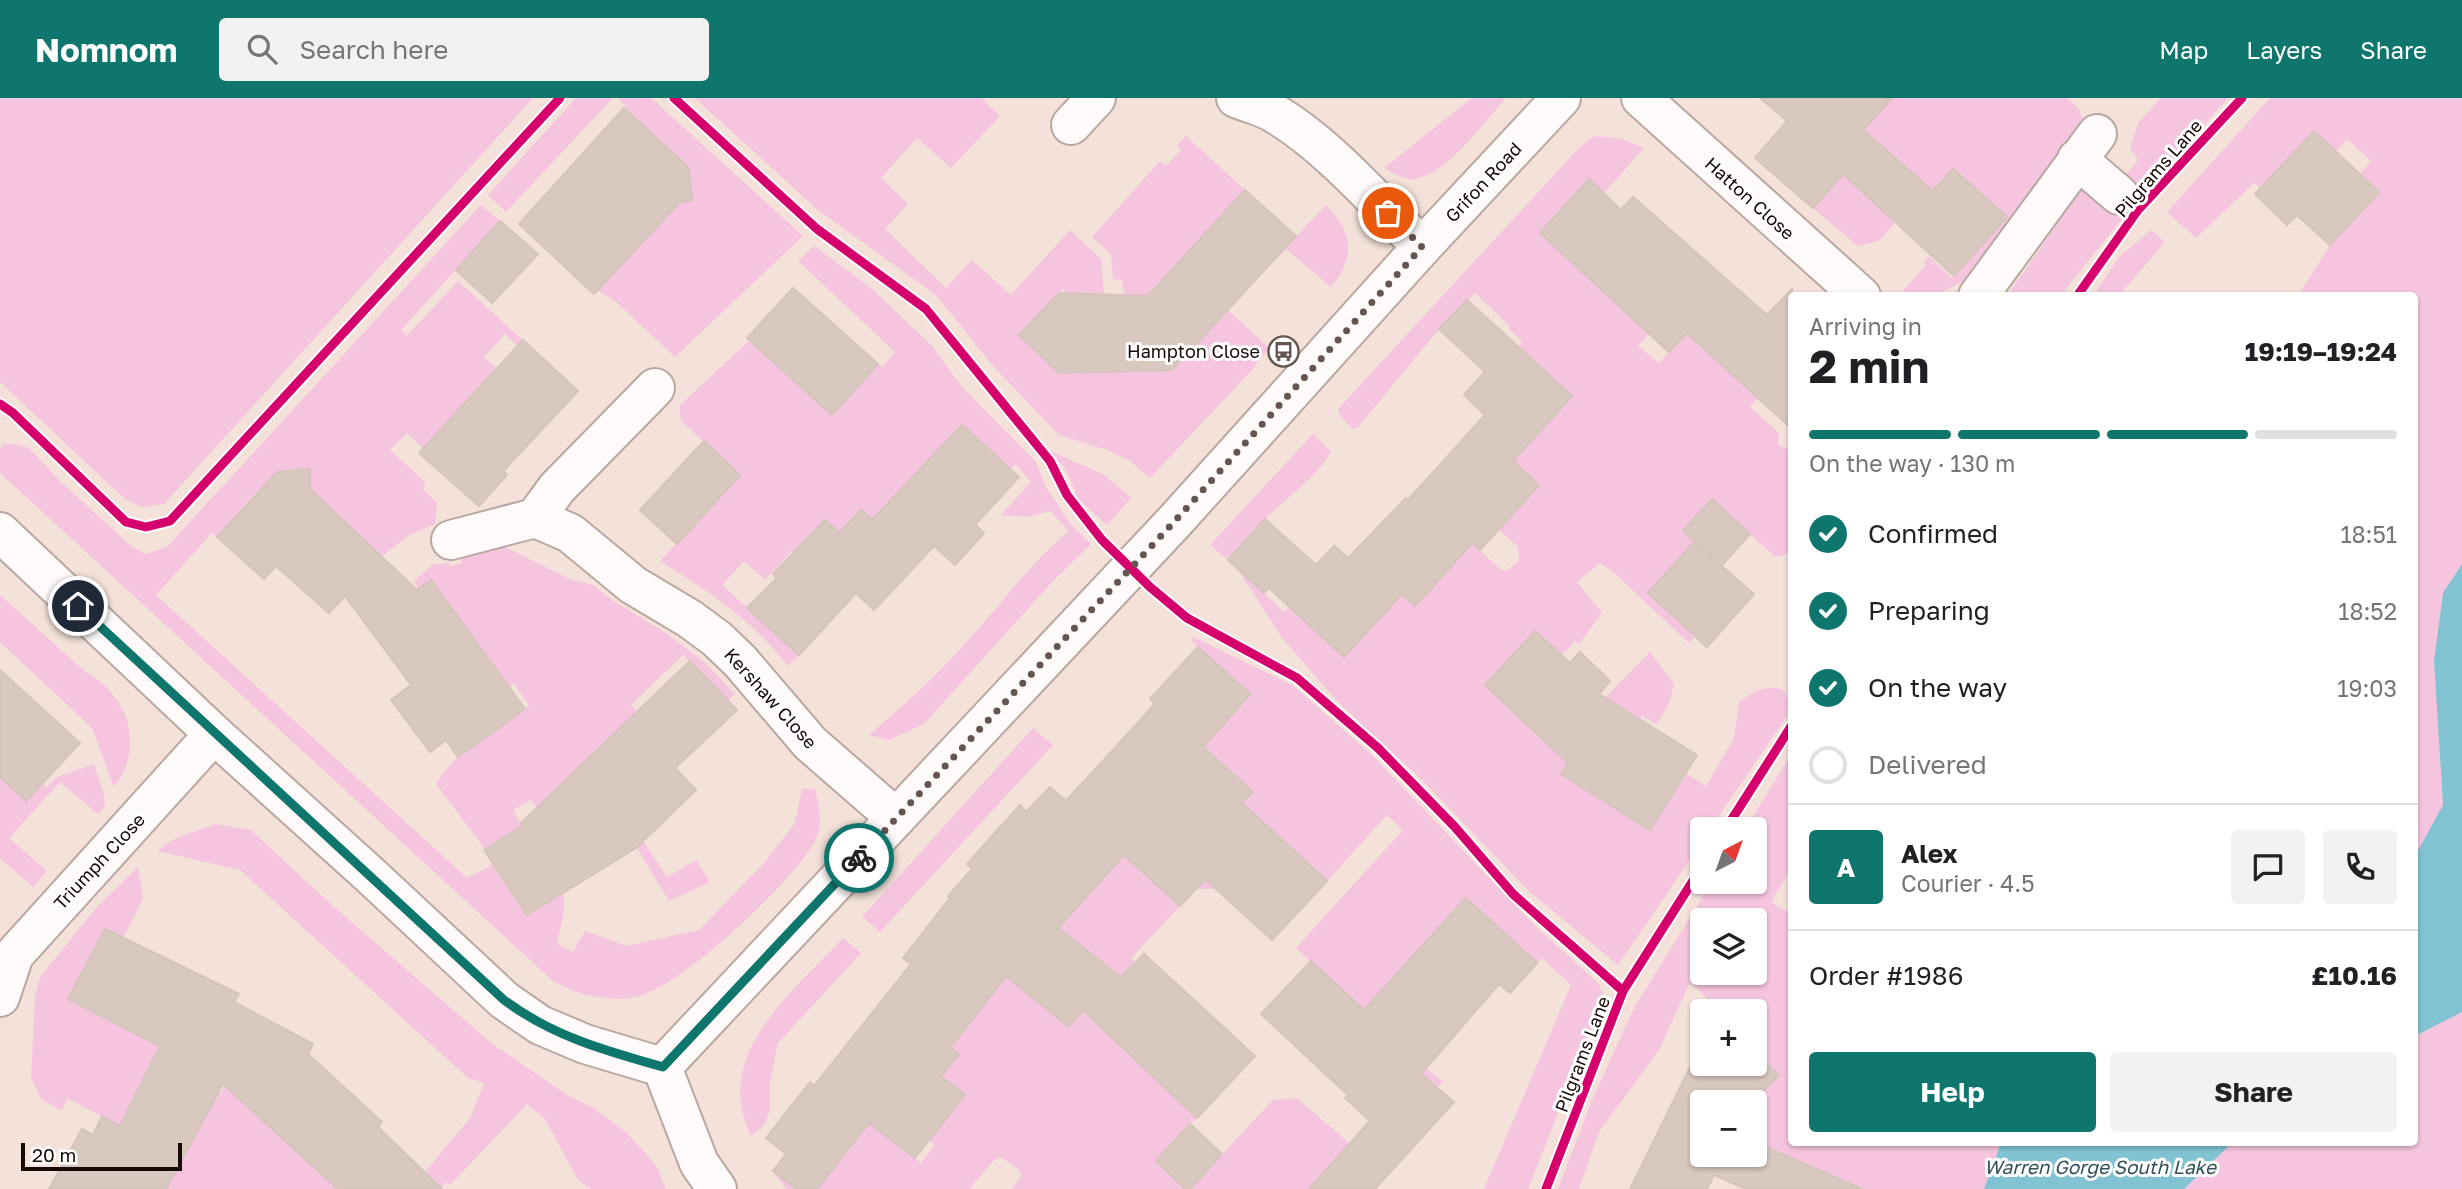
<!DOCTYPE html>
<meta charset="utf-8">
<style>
:root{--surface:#fff;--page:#f2f2f2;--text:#202124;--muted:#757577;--line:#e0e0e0;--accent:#0f766e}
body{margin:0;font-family:"Golos Text",sans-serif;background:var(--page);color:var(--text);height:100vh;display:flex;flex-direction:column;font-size:26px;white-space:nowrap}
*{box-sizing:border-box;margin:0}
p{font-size:23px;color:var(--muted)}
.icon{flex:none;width:38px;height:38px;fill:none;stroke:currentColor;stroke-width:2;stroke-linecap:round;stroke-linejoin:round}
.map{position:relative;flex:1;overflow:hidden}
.side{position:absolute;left:1788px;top:194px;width:630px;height:854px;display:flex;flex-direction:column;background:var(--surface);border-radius:7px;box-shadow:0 2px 5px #0004}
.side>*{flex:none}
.needle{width:46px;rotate:41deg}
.fabs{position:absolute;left:1690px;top:719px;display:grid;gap:14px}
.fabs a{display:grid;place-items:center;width:77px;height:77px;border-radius:7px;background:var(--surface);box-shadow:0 2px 5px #0004;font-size:35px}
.scale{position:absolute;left:21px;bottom:18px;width:161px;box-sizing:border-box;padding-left:7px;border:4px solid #180a06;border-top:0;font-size:19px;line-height:24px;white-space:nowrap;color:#180a06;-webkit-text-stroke:5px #fff;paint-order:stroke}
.pin{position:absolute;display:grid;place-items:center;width:60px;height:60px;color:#fff;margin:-30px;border:4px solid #fff;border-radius:50%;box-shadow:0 2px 7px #0007}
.courier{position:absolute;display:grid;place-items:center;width:70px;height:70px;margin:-35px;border:5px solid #0f766e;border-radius:50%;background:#fff;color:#222;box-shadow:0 2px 9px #0007}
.head em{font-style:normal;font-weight:700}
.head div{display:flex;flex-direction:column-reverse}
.head{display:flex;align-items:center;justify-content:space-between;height:119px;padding:0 21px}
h1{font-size:46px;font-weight:700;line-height:52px}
.bar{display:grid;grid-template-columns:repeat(4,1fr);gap:10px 7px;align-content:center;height:84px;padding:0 21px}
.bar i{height:9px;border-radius:5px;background:var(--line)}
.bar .active{background:var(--accent)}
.bar p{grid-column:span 4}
.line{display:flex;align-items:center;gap:18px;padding:0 21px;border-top:2px solid var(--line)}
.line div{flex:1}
.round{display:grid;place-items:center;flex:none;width:74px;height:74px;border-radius:7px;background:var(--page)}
ol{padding:0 21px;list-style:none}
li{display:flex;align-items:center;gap:21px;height:77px}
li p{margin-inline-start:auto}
li .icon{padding:7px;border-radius:50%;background:var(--accent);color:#fff;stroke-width:4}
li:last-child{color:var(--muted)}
li i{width:38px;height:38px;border:4px solid var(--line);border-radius:50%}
.action{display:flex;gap:14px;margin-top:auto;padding:14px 21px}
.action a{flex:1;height:80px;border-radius:7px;background:var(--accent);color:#fff;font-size:28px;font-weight:700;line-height:80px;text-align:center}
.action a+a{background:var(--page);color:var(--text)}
header{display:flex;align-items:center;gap:42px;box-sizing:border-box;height:98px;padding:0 35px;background:var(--accent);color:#fff}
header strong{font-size:33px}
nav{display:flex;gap:38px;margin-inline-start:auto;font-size:24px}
.search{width:490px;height:63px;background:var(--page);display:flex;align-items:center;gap:18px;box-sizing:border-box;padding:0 24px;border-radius:7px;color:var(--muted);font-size:26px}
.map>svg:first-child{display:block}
.green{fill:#f5c4de;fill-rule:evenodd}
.water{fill:#81c3d2}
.building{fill:#d9c8bf;stroke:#d4c4bc;stroke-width:2}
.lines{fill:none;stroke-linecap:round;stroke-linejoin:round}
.minor-casing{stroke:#b8a8a2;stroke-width:42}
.tertiary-casing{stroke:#b8a8a2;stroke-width:42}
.minor{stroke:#fdfaf9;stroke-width:38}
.tertiary{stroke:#fdfaf9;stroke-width:38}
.cycleway-casing{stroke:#fff;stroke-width:13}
.cycleway{stroke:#d6006c;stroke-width:9}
.done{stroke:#655550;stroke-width:7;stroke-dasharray:0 12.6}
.route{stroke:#0f766e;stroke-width:9}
.labels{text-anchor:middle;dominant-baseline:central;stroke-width:6;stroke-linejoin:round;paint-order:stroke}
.street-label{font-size:18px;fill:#180a06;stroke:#fff}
.poi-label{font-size:18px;fill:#180a06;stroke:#fff;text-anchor:end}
.water-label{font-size:19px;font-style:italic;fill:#32515a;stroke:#fff}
</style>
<header>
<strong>Nomnom</strong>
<div class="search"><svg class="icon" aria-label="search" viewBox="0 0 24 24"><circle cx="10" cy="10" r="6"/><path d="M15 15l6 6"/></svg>Search here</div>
<nav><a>Map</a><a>Layers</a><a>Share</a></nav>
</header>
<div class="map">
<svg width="2462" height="1091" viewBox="0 0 2462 1091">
<rect width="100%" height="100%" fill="#f4e1da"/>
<path class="green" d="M0,0h533l-369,406 -23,3 -16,-8 -125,-117z
M576,0h37l-107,114 -18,-17z
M618,0h33l152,138 -128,121 -61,-57 -36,-21 27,-31 17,16 24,-26 8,-43 30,7 7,-9 -1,-14z
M695,0h286l19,18 -49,52 -34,-30 -36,40 27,26 -23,25 61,59 26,-28 39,35 59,-65 31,29 3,36 -20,14 -21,-20 -44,46 40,38 113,-3 37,-41 -66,-21h-17l-4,-28 -9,-1 -2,-25 -19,-17 68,-76 6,5 15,-16 -4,-5 9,-9 59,54 -77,85 50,46 10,-11 41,38 -17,22 -102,108 -20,-17 -23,-11 -48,-15 -66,-69 -57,-71 -117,-84z
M1472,0h34c-21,23 -60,78 -92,81 -11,1 -21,-6 -30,-11z
M1826,0h241l12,11 3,9 -73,107 -42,54 -33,17h-20l-11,-5 23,-26 -2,-3 5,-6 23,22 54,-61 -102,7 -6,-5 -19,22 -21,5 -45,-38 60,-69z
M2161,0h67l-84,93 -18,-17 12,-14 -8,-12 8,-25z
M2270,0h192v466l-19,29 -9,68 9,144 -28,51v-560h-117l32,-51 49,-53 -19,-18 11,-13 -24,-22 -11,12 -22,-20 -54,57 -6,-5 -58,55 -29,-26z
M1594,38l28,3 22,9 -40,45 -15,-13 67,145 -18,21 21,17 67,-73 66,70 -42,47 29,26 -1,12 14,6v99l-10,6h-8l-62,-57 -29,31 12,11 -47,52 47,43 -6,7 -78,-73 -11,-7 -23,19 25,31 -23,31 -4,-3 -14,14 -26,-24 -50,54 65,61 40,-43 5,5 55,-56 24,32 -4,17 -13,23 -15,-8 -10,15 -32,-20 -39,63 124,-1 21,13 28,-48 5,-36c15,-11 27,-18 45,-12l4,11 -1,15 -77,113 -7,1v11l-85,124 -89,-74 -111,-115 -79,-73 -57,-65 -45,-70 47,44 6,-5 54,49 10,-105 61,55 48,-53 -39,-54 76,70 6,2 13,-10 -1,-14 -19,-17 40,-45 -59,-55 44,19 48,-53 -53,-50 3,-5 -14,-13 2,-2 -35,-33 -36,36 -80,97 -6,3 -13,-13 -2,-7 241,-261z
M2085,86l40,31 -65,81h-53z
M481,107l19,16 -99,109 6,6 51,-55 69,63 -5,6 -17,-16 -21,23 17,15 -78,76 -16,-15 -17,17 36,33 -4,5 15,15 -2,21 -26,11 -27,21 -32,-30 -15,16 -24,-45 -1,-18 -11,-9c-36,4 -59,42 -82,67l-5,-4 -56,62 311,283 27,-14 33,51 37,-24v20l-7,33 16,8 12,-21 41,15 73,-16 66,-68 30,-39 7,-34h13c4,18 9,35 0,52 -22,41 -134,146 -179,156 -28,5 -59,-2 -83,-16l-553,-508v-25l4,-4h12l13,4 32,34 71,65 14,7 21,-7z
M1326,107c27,27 30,52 5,82l-46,-39z
M2151,132l14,12 -43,50 7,4h-36l26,-39z
M814,148l57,42 61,58 29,40 75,76 9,23 25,39 21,20 -38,37 -129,143 -35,16 -20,-5c33,-28 65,-57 94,-89 36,-39 65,-81 106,-115l-19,-20 -23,6 -26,-2 30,-33 -15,-18 -5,5 -49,-44 -53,130 -47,-45 -23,23 -15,-13 -17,19 49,54 -8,10 -56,-52 -27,29 -21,-19 -22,24 77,70 -11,11c-34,-45 -80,-75 -128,-105l80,-86 -59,-54 -2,-15 71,-66 82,75 46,-51 4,3 13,-15 -97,-91z
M1313,336l18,18c-17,28 -44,45 -66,67 -13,13 -25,28 -37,41l-18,-15z
M1050,353l53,23 28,24 -24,27 -28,-25 -13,-30z
M505,449l65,32 23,6 19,15 55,34 36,27 32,33 -8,7 -44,-46 -52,50 53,55 -9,8 -134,45 -10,-13 -18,10 9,16 -37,23 -49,-65c21,-36 62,-53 93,-79l-15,-21 -25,19 -21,-72 -37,-51 -13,9 -4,-8 18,-16 17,-2 1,3 12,-3v-5z
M0,497c24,22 48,43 72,65 11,11 27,19 37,30 27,30 28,67 5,97l-22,-59 -92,-86z
M1193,539l99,48 79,69 164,172 63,57 6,14 -76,192h-44l87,-204 -29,-27 -5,5 -72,-64 -49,54 44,40 -34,75 17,14 -6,6 -67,-63 -45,49 -35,-32v-19l39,-44 -33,-31 107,-118 -16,-15 -60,66 -52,-47 -55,59 -5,-4h-20l42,-80 15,-17 -50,-45 48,-53 -59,-54z
M1033,630l20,17 -173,187 -18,-15z
M1792,655v114l-21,35 21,13v228h209l-17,46h-192l11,-26 -48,-21 -2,-40 26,-27 -24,-21v-42l-34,-1 -31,-29 -31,68 -60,82 -20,57h-21l35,-91 41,-90 78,-126h43v-52l-10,-1zM1703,822h52v53h-52z
M94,666l11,35 -1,9 -6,6 -38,-32 -51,56 38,33 -14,16 -33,-29v-81l42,7 5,3 10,-10z
M628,720l39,59 29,-17 14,22 -41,19 -48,-80z
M215,726l36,6 83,77 156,135 77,53 25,12 34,25 30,33 10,24h-75l-13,-9 -33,-61 -18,-15 -77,81 -3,-3 -7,7h-7l5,-5 -13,-12 45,-54 14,-35 -16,-5 -228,-208 -83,-19 15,-11z
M997,731l82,75 24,-26 -22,-19 21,-24 78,71 -49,52 4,4 -48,52 111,103 -8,7 -3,65h-175l9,-12 -1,-7 -18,-12 -7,1 -26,30h-183l-13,-18 13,-17 37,28 43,-56 -42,-38 97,75 14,-18 -65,-50 63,40 32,-39 -24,-20 17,-22 -8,-6 51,-66 -61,-58 129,103 15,-18 -41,-33 7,-83 -60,-55z
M138,769l5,32 -20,39 -18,-9 -37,70 66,34 32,-60 31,109 23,12 5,-9 115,104h-176l18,-30 -115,-61 -5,13 -21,-12 -10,-21 4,-82 5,-19 57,-70z
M843,840l18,15 -83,90 -8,39v29l-6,14 -13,11c-40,-82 41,-143 92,-198z
M2462,914v177h-278l48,-46h183v-107z
M1297,1000l53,46 -41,45h-119l83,-89z"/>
<path class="water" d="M2462,466v448l-47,24v-180l28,-51 -9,-144 9,-68z
M2001,1045h231l-48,46h-200z"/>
<path class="building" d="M1760,0h132l-29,32 70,61 20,-22 54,48 -53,59 -111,-102 -30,34 -58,-50 32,-37z
M624,10l65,60 3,32 -13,3 -85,91 -75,-70z
M2314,33l65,61 -49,53 -33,-30 -10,10 -32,-31z
M1589,81l32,31 12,-13 134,118 25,-26v140l-105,-96 -18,19 -129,-119z
M1245,92l51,46 -124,134 -113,3 -40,-38 40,-42 89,3z
M500,123l38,33 -46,49 -36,-33z
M793,190l85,76 -46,51 -85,-77z
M1467,202l105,96 -59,65 26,24 -59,65 -8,-7 -57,63 -13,-12 -58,63 -75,-69 -5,5 -36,-33 37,-41 51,46 18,-19 14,12 58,-60 2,2 77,-85 -21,-20 21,-23 -46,-43z
M523,242l55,51 -75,80 4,4 -28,31 -60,-53z
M962,327l57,52 -44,48 9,8 -29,32 -21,-19 -60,64 -18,-17 -57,62 -52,-47 30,-30 -4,-4 52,-54 14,13 22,-23 11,10z
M704,343l36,34 -63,69 -37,-34z
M310,371v20l107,101 14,-10 94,129 -67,48 -12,-17 -16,12 -39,-52 20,-15 -66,-89 -16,17 -53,-47 -12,13 -47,-42 60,-65z
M1712,401l38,35 -28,31 -39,-34z
M1694,444l60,52 -47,53 -59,-54z
M1535,533l35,32 10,-11 30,29 -11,13 98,61 -47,75 -89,-56 7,-11 -83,-78z
M1198,549l52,47 -47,53 50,45 -11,11 85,78 -55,59 -67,-61 -25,27 -56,-51 -66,73 63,49 23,-23 111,102 -58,62 -114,-108 -14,17 -63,-51 -56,72 9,6 -18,22 24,19 -50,63 -46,-35 -52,66h-21l-23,-18 13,-17 -20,-16 44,-56 4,4 97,-122 -8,-6 47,-60 -2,-2 24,-27 -5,-5 53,-59 6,7 24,-25 16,14 89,-97 -5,-5z
M690,563l47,49 -62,58 21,22 -60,58 -109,67 -43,-65 38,-24 -1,-3z
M0,572l80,73 -54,58 -26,-24z
M1466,800l71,65 -27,30 -11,-9 -78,90 33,28 -79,87h-66l61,-68 -25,-23 3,-3 -87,-81 50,-53 53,49z
M105,831l134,65 -5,8 79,42 -5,10 74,68 -4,5 64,62h-104l-115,-105 -57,105h-117l33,-60 11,6 9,-19 18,10 40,-80 -92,-47z
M1703,954v12h52v-10l24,21 -26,27h-50v53h52v-13l107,47h-116l-32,-14 -7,14h-77l60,-122z
M1190,1026l32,30 -32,35h-5l-29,-28z"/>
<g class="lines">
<defs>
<path id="minor" d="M1236,0c12,5 25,8 36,14 53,30 106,91 150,135
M1641,0l220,198
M1071,27l25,-27
M2077,61l42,36
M1978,198l119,-162
M535,420l22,-30 98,-100
M451,442l84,-22 35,15 63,52 57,34 27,20 23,22 70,82 86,75
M0,899l14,-42 200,-221"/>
<path id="tertiary" d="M0,434l214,202 155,140 135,126 36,25 45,19 77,23 37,96 18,26
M662,969l513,-546 247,-274 139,-149"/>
</defs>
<use href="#minor" class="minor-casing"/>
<use href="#tertiary" class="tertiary-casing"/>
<use href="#minor" class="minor"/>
<use href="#tertiary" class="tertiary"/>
<defs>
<path id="cycleway" d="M674,0l143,131 109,80 124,152 17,34 35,45 48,47 37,31 110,60 81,70 76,78 59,68 110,97
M2077,198l61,-86 104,-112
M0,306l13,9 113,109 20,5 24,-6 390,-423
M1725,732l67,-105
M1546,1091l77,-198 80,-126"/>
</defs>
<use href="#cycleway" class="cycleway-casing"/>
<use href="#cycleway" class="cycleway"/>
</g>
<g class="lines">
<path class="done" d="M859,760l316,-337 247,-274 -34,-34"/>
<path class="route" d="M78,508l426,394c48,36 102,51 159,67l196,-209"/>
</g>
<defs>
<symbol id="bus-ring" viewBox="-11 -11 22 22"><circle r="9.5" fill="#fff" stroke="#655550" stroke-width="1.5"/><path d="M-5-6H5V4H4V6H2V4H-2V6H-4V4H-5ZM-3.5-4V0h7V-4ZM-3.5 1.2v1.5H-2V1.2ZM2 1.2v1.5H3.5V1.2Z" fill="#655550"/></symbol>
</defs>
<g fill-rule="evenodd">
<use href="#bus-ring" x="1266" y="236" width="35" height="35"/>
</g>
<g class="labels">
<g class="street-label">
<text transform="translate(2158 70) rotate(-49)">Pilgrams Lane</text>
<text transform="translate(1483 84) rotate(-47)">Grifon Road</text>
<text transform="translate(1750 100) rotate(42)">Hatton Close</text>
<text transform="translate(771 600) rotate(48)">Kershaw Close</text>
<text transform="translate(99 763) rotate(-47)">Triumph Close</text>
<text transform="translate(1582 956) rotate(-69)">Pilgrams Lane</text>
</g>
<g class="poi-label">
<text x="1260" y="253">Hampton Close</text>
</g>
<g class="water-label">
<text x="2100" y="1068">Warren Gorge South Lake</text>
</g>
</g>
</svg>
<div class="fabs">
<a><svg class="needle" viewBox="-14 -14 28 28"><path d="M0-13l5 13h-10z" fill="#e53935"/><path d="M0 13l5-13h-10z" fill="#757577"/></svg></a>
<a><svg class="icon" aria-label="layers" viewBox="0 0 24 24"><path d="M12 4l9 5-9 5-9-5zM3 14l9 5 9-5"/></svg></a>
<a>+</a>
<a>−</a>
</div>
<div class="scale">20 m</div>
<div class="pin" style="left:1388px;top:115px;background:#ea580c"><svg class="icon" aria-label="bag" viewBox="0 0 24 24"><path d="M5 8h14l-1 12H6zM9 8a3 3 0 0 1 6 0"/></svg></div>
<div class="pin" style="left:78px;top:508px;background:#1f2937"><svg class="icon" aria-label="home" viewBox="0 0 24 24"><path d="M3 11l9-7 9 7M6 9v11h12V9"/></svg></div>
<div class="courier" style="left:859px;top:760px"><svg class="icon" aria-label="bike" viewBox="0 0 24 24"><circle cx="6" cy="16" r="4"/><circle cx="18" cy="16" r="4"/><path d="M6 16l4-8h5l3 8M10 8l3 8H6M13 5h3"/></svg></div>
<section class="side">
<div class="head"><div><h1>2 min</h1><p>Arriving in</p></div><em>19:19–19:24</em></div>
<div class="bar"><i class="active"></i><i class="active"></i><i class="active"></i><i></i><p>On the way · 130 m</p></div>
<ol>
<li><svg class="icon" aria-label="check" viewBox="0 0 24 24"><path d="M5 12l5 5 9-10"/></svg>Confirmed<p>18:51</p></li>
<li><svg class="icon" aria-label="check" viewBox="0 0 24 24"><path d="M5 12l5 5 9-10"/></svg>Preparing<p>18:52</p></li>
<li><svg class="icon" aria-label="check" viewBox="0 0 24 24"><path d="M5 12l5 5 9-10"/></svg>On the way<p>19:03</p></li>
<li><i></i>Delivered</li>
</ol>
<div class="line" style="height:126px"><b class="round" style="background:var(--accent);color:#fff">A</b><div><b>Alex</b><p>Courier · 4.5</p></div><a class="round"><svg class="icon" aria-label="chat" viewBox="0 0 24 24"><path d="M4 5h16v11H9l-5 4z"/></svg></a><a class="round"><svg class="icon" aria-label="phone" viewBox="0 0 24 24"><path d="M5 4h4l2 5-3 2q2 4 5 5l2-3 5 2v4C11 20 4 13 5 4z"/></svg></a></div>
<div class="line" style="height:91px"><div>Order #1986</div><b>£10.16</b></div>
<div class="action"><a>Help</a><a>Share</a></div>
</section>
</div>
